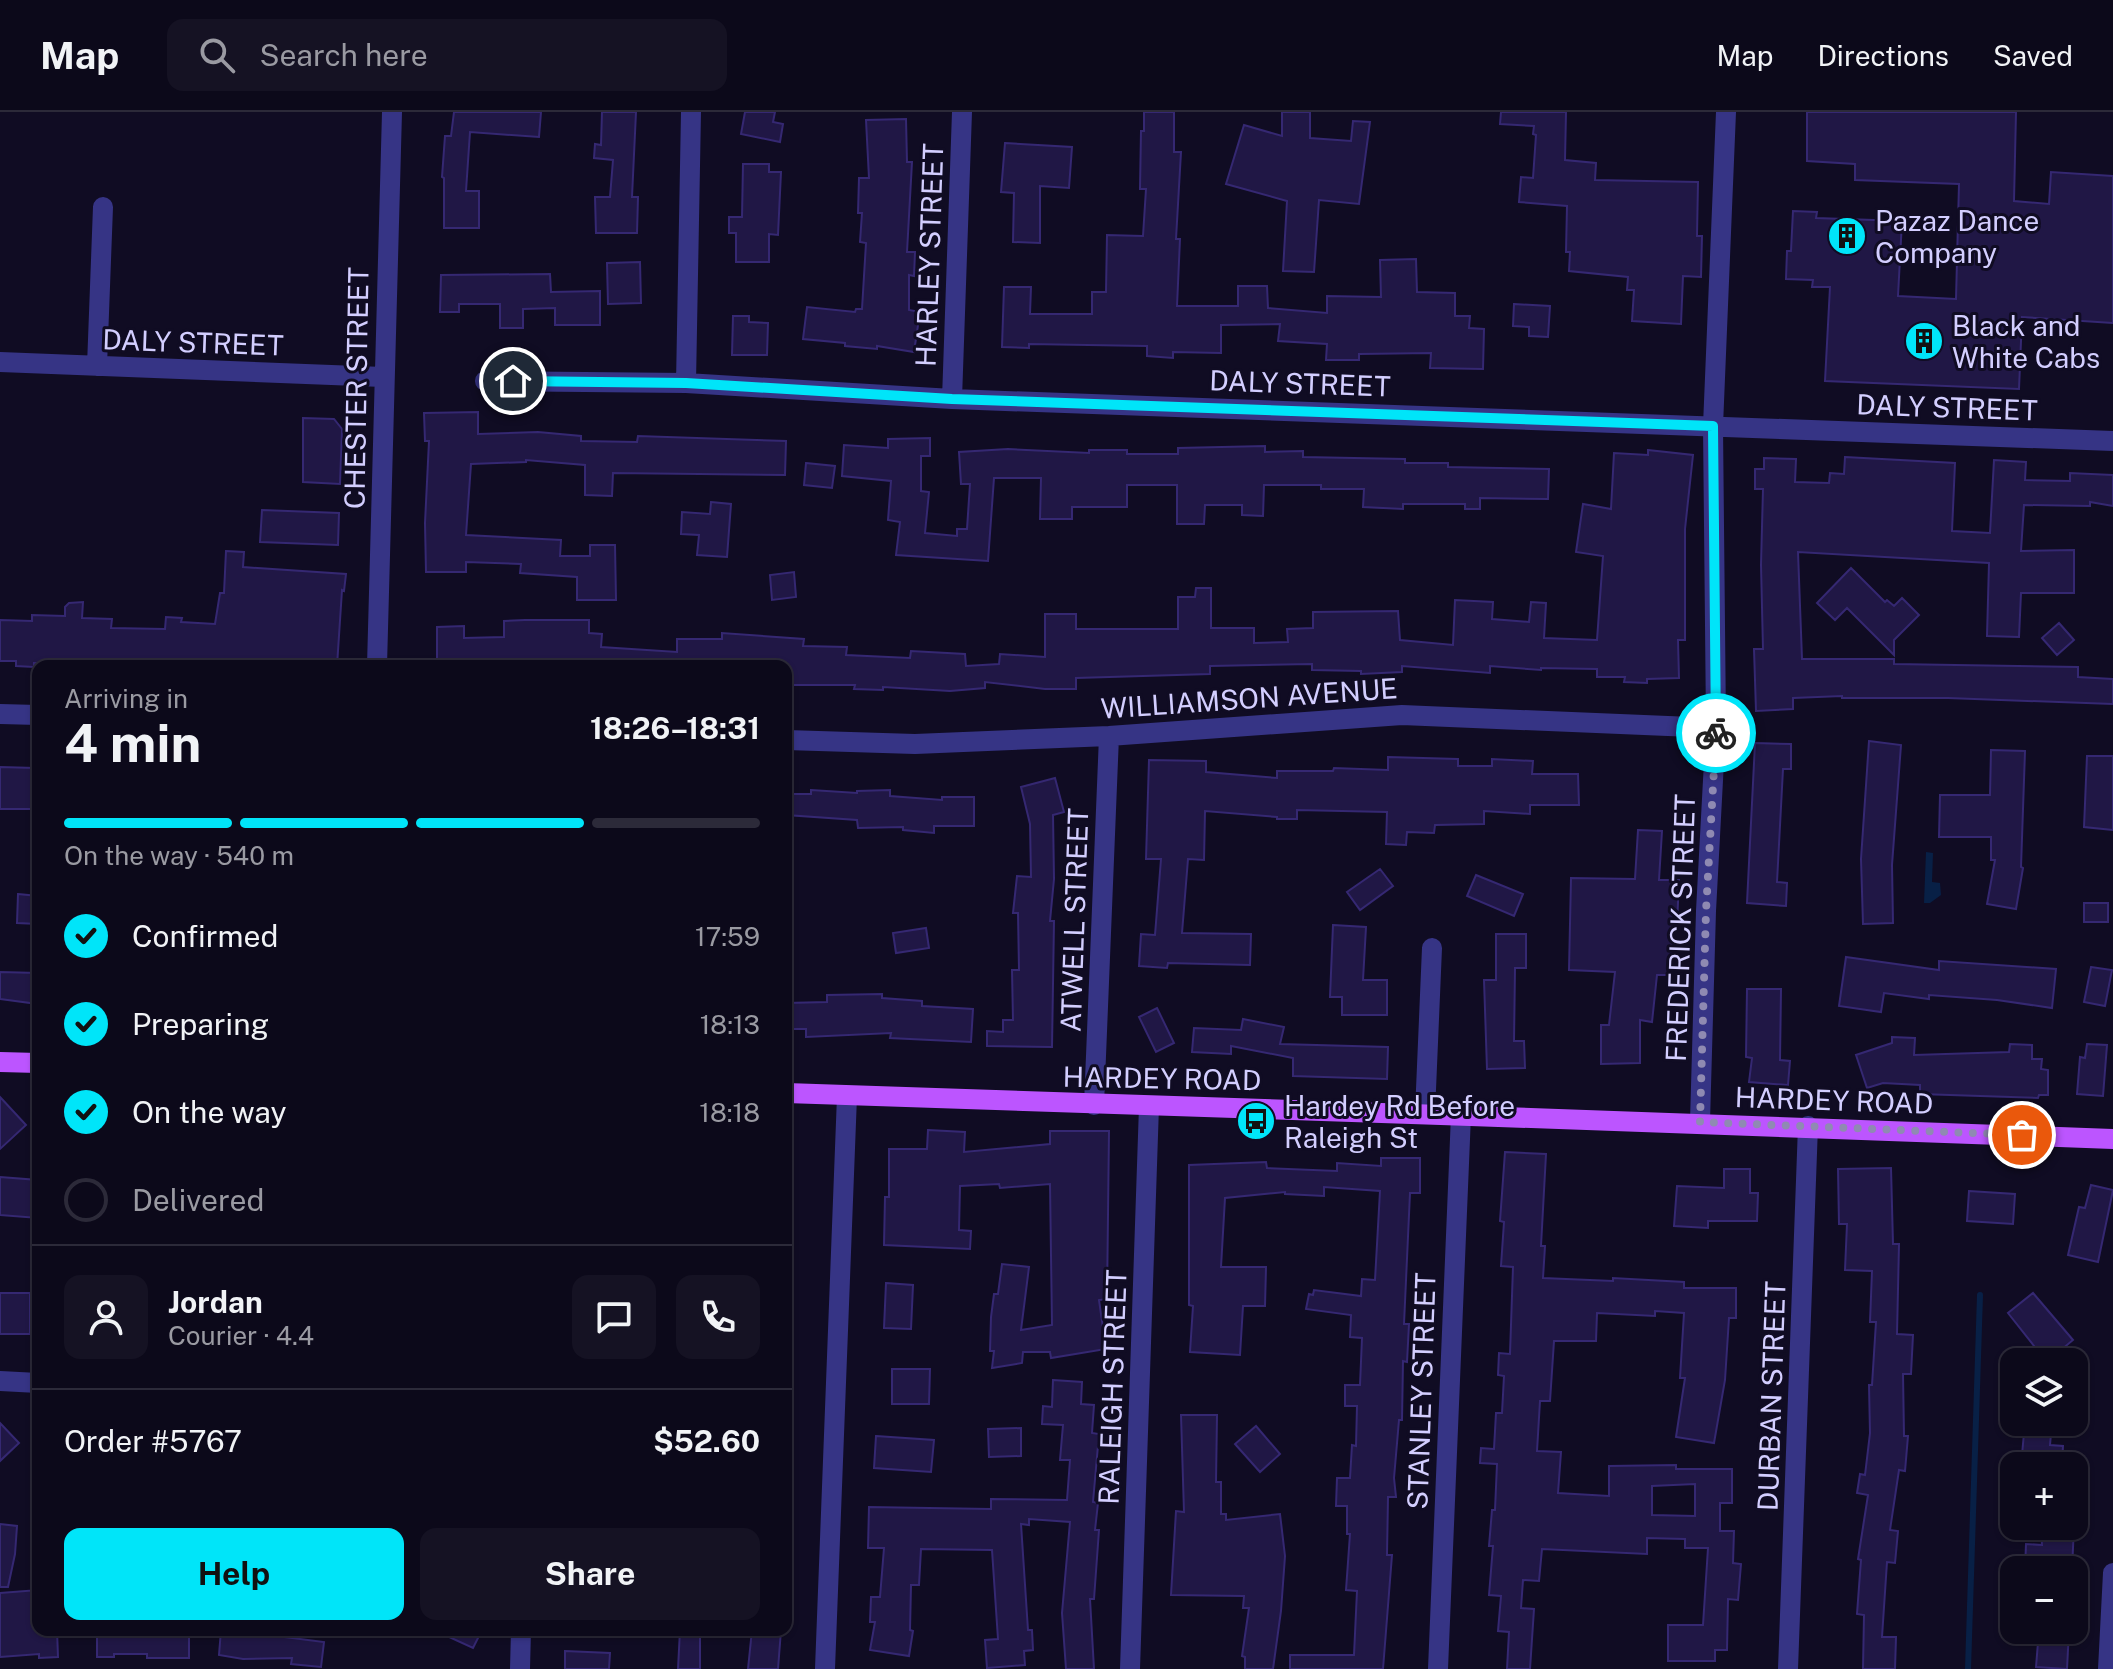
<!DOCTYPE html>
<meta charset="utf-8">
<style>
:root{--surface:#0c091a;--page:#151223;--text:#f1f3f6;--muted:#9a9aa2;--line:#2c2a39;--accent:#00e5f9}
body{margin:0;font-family:"Public Sans",sans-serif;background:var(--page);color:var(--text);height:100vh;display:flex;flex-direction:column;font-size:30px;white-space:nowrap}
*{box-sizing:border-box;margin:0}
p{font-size:26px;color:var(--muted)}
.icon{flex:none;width:44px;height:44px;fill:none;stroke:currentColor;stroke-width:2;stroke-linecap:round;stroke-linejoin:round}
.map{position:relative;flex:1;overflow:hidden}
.side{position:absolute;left:32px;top:548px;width:760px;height:976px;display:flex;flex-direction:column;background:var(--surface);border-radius:16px;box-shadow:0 2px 6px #0004,0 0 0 2px var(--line)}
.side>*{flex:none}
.tools{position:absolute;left:2000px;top:1236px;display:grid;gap:16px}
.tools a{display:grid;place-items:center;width:88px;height:88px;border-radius:16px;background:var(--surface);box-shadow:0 2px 6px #0004,0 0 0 2px var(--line);font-size:40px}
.pin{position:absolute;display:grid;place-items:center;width:68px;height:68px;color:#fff;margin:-34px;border:4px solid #fff;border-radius:50%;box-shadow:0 2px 8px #0007}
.courier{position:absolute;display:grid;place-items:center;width:80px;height:80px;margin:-40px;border:6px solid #00e5f9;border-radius:50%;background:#fff;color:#222;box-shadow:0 2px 10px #0007}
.head em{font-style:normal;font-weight:700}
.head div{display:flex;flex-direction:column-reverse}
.head{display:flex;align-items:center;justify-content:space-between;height:136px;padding:0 32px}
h1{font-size:52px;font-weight:700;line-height:60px}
.bar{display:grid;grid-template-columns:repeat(4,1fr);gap:12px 8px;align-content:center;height:96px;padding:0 32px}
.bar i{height:10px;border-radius:6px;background:var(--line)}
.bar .current{background:var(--accent)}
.bar p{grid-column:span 4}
.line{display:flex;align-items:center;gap:20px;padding:0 32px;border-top:2px solid var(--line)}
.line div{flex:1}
.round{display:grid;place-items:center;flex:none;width:84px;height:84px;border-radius:16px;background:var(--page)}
ol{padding:0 32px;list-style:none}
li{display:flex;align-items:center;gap:24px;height:88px}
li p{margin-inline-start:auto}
li .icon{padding:8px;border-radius:50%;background:var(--accent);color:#111;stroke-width:4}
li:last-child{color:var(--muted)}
li i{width:44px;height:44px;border:4px solid var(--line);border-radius:50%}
.button{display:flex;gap:16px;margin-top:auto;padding:16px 32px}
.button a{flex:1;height:92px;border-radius:16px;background:var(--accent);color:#111;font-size:32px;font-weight:700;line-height:92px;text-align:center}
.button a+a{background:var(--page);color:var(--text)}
header{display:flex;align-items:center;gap:48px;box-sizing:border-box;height:112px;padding:0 40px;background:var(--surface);border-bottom:2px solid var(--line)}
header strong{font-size:38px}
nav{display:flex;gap:44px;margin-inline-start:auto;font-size:28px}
.search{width:560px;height:72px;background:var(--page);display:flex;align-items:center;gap:20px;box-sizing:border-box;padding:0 28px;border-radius:16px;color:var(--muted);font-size:30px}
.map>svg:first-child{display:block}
.water{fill:#082046}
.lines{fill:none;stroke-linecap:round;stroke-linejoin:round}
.stream{stroke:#082046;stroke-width:6}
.building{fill:#201745;stroke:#352872;stroke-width:2;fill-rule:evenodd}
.minor{stroke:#363485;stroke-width:20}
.major{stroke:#bc55ff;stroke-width:20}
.done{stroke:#8f8ab2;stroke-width:8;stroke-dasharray:0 14.4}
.route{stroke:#00e5f9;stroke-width:10}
.labels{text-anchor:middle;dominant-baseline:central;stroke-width:6;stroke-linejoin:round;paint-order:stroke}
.poi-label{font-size:28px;fill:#d3ceff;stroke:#100c23;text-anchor:start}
.street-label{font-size:28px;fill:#d3ceff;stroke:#100c23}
</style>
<header>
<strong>Map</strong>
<div class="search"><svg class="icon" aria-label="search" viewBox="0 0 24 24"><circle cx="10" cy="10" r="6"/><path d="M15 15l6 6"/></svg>Search here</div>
<nav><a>Map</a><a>Directions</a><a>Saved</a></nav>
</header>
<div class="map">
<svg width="2113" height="1557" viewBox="0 0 2113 1557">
<rect width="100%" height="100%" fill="#100c23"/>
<path class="water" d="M1926,740l7,1 -1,29 8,1 1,12 -11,8h-6z"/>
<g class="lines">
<path class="stream" d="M1968,1557l12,-374"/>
</g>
<path class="building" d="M454,0h87l-2,25 -69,-5 -4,59h13v37h-35v-50l-2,-1 3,-41h6z
M602,0h34l-4,85h6l-1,36h-41l-1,-36h15l3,-37 -19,-2 1,-14 6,1z
M745,0h30l-2,10 10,2 -3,18 -39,-8z
M1144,0h30v40h7l-5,87h4l-3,67h61v-20h29l1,22 59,5v-17l54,1 -1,-37 36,-1 1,33 38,1v23h15l-1,12 15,1 -1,40 -53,-1 1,-15 -72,1v6h-33l1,-16 -49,-3 2,-17 -59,1v28l-48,-1v6l-26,-2v-10l-118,-2v4l-27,-1 2,-60h27l-1,27h62v-22h14l1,-57 36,1 3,-47h-6l1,-58h3z
M1282,0h28v26l41,3 2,-20 17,1 -11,82 -40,-4 -5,72 -31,-1 4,-70 -61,-17 18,-59 38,11z
M1501,0h65l-1,48 31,3 -1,17 103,2 -1,54h5l-1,41 -18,-1 -2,48 -49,-3 2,-31h-7l1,-13 -59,-6 1,-19h-4l1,-46 -48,-4 2,-25 12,1 3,-43 -3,-1 1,-8 -34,-2z
M1807,0h209l-2,89 35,3 2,-32 62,4v147l-91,-6 -3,72 -194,-8 5,-94h-18l1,-7 -27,-1 1,-28h4l2,-40 24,1 -1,6 86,3 -4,75 58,3 3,-115 -104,-4v-16l-48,-3z
M906,7l1,43h5l-5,90h8l-1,24 -5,-1v35l11,2 -6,40 -37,-6v3l-32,-3v-3l-42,-4 4,-32 48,5 1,-3h6l4,-66 -6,-1 2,-29h-4l1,-35h10l-3,-58z
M1005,31l67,4 -3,41 -29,-2v57l-27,-1 1,-49 -13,-1z
M743,52h26v8h12l-3,63 -9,-1v28h-33v-29h-7v-16h13z
M640,150l1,41 -33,1 -1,-41z
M550,162l1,18 49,-1v34h-45v-17l-32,1v19h-23v-24h-41v8h-19l1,-37z
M1514,192l36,2 -2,31 -19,-1v-9l-16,-1z
M733,204h16v6l19,1 -1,32h-35z
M478,300v22l60,-2 43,4v5l56,1 1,-6 148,5 -1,34 -172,-2 -1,23 -27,-1v-30l-59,-5v2l-55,2 -5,71 95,5 -1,16h30v-11h25l1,55h-39v-23l-57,-4 1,-9 -55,-2v10h-40l-1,-49 4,-82h-4l-1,-28z
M303,306l31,1 8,10 -2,55 -37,-2z
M930,326v18h-9v35l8,1 -4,41 32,3v-7h10l3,-45h-9l-2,-32 49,-3 81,4v-3h38v4h51v-6l87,-2v6l38,-1v6l102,2v4h43v4l101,2 -1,30 -68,-1v11h-15v-5h-62v5l-40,-2 1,-18h-43v-4h-57l-1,31 -21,-1v-10h-37l-1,19h-27v-39h-50v22h-55v12h-32l1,-41h-47l-6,83 -92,-6 4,-33 -12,-2 3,-39 -49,-5 2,-31 44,3v-9z
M1648,338l45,5 -8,74v111h-7l1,38 -32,1v4l-23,-1 1,-5h-28v-8l-56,-1v2l-51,-4v7l-88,-7v6l-41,2v-3l-49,-1v-6l-102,2v8l-134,4v11h-31l-60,-7v6l-35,3 -67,-4v3l-29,-1 1,-4h-69v-19h-349v-39l27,-1v12l40,-1v-16l21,-1h64v13l13,1 -1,13 76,5v-13h45v-6l82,6 -1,7 44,1 -1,8 64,3 1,-7 54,3 1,12 33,-2 1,-10 45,3v-43h31v15h102v-32h17l1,-9h15v40h43v15l34,-1 -1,-13 26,-1v-16l85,-1 2,29 53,5 2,-45 38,2 -1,17 37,3 2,-20 15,1 -2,35 53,2 6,-84 -27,-4 7,-48 28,5 3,-56 34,2z
M1845,345l110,6 -3,68 38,2 4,-73 32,2 -1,18 45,1v-8l43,2v31l-23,-4v4l-66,-1 -3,46 53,-1v43h-53l-2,44 -32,-1 2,-73 -191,-11 4,107h92v5l184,3v10l35,2v25l-165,-6h-106v-2l-49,2v11l-37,2 -2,-62h9l-2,-84 2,-76h-8v-20h9v-11l32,1 -1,23 34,1 1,-10 14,1z
M806,351l29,3 -3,22 -28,-3z
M711,390l20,2 -4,53 -30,-2 2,-20 -18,-1 1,-22 28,2z
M262,398l77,3 -1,32 -78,-3z
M226,439l18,1 -1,15 103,7 -2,17 -2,-1 -5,76h-112l-45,-4v4h-101v-2l-45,-1v4l-18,-1v-5h-16v-41l32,1v-6l33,1v-9l4,-4 14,-1 -1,16 30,1 -1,9 54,1 1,-12 16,1 -1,4 34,2 5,-31h4z
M1851,456l34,34 2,-2 7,6 8,-8 17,17 -25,25v15l-47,-47 -12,12 -18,-17z
M794,460l2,25 -24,3 -2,-25z
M2059,511l15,17 -17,15 -15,-17z
M1869,629l32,4 -9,120 1,58 -30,1 -2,-65z
M1755,631l36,1v25h-8l-6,113 10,1 -1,23 -39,-3z
M1991,638l34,1 -4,116 2,1 -7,41 -29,-5 8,-44h-4v-23h-52l1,-42h50z
M2087,644h26v74l-29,-3z
M1388,645l70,2v7h34v-7l41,2 -1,13h46l1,31h-49v9l-46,-3v13l-49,1 -1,8 -27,-1 -1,13 -20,-1 1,-32 -90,-2v9h-20v-2l-72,-6 -1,49 -16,-1 -6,74 69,1 -1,31 -82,-2 -1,5 -28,-2 2,-32 14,1 6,-76h-15l3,-99 57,1v11l71,6v-7h56l1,-3 54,2z
M0,655l35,1 -1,41h-34z
M1055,666l9,34 -11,3 1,64 -4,42h4l-2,126 -65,-1v-15l16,1v-12h10l-1,-50h7l-1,-57h-5l4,-37 14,1 -1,-53 -9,-37z
M811,678l46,3v-2l33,-1v6l52,4v-3h32v29h-40v7l-31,-3v-3l-45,1 -1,-8 -71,-5v-21h25z
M1638,718l24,1 -3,49h20l-2,45h-4l-3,50h-13l-5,47 -12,-2v43l-39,1v-39h8l6,-53 -46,-2 2,-92 64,1z
M1380,757l13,17 -33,24 -13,-18z
M1476,763l47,19 -9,22 -47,-20z
M18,782l20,2v28l-21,-1z
M2084,791h24v19h-24z
M1333,813l33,2 -3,53h24v35h-45v-18h-12z
M926,816l3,20 -33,5 -3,-20z
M1496,822h30v34h-11l-1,73h10l1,27 -38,1 -3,-89h12z
M1846,845l93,13v-9l117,8 -4,39 -55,-8 -68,-5v4l-45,-6 -3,19 -42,-6z
M2091,855l21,3 -7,36 -21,-4z
M0,860l38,1v31l-38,-5z
M1747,877h34l-1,71 10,1 -2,24 -39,-3 3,-24 -6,-1z
M882,882v4l40,3v5l51,3 -2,33 -81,-4 1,-5 -85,4v-8h-20v-26l41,-1v-7z
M1157,896l17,35 -18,9 -17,-35z
M1243,907l41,8 -4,17 108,3 -1,32 -94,-3v-18l-62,-12v8l-39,-2 2,-24 47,2z
M1892,925l23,1 -1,17 95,-3 1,-8 22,1v14h10l-1,10 7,1v25h-9l-1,3 -118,-4v-9l-37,-2 -16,5 -11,-33 36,-12z
M2087,932l20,1 -4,51 -26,-2 3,-37 5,1z
M0,985l26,28 -26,24z
M928,1018l37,2 -1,20 86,-8v-13h59l-2,168 -8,1 7,49 -55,9 -1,-6h-27l-1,11 -30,5 2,-17h-4l1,-34 3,-23h4l4,-30 27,3 -8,63 31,-5 -2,-141 -50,4 -1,-4 -39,2 -1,44 12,1 -1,18 -86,-4 1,-48h4v-48h38z
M1505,1040l41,2 -5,92h4l-2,32 70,3v-3l71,4v6h52v30h-7l-4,62 -11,63 -38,-6 9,-59h-5l4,-65 -29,-2v5l-58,-3 -1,28h-42l-4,60h-10l-3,50 24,1 -3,41 51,3v-30l67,-1v4h56v34h-12v28h14l-1,32 8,1 -3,36 -10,-1 -1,51h-12v11h-47v-36h35l5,-77h-23v-9l-38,-1v16l-105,-5 -3,32 -16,-1 -2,28 13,1 -4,60h-23l2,-37 -11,-1 3,-35 -12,-1 4,-49h-4l3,-36h3l2,-46 -17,-1 1,-15 13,1 2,-36h6l2,-37 -6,-1 1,-22 11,1 3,-87 -12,-1 3,-44 -4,-1zM1695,1372v32l-43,-1v-29z
M1381,1046h39v35h-10l-6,131h5l-2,38 -4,-1 -1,59h-3l-5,58 2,19h-8l-1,58h5l-9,114h-93v-14h64l3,-64 -11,-1 4,-56h-3v-28h-11l1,-28h13l2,-33 4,1 1,-40h-12v-21h15l2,-47 -12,-1 1,-22 -45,-6 3,-15 4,1 1,-5 47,6 1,-17 13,1 5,-89 -56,-4v9l-39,-2v-2l-60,6 -4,69h45l-1,39h-22l-3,49 -50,-3 3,-46 -4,-1v-140l77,-3 1,6 70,3v-8l44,3z
M1891,1056l2,76h6l-2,90 16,1 -2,39h-8l1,62h4l-3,35 -6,-1 -9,60 8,1 -3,32 -8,-1 -5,75h14l-1,32h-32l1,-54 -7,-1 4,-54 -3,-1 10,-64 -11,-2 3,-19 5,1 5,-42 -1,-48h3l4,-63h-6l2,-51 -27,-1 2,-46h-8l-1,-55z
M1724,1057h26v24h8l-1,28h-49v7l-34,-2 3,-40 47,2z
M0,1065l38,3v38l-38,-3z
M2091,1073l22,5 -15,72 -30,-7 11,-48 6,1z
M1969,1079l46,3 -2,30 -46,-3z
M886,1171l27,2 -2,44 -27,-1z
M0,1181h30v41h-30z
M2033,1181l40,47 -18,15 -4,-6 -9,7 -34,-43z
M892,1257h38l-1,35h-37z
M1053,1268l29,2 -1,22 13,1 -2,28 7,1 -6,68 5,1 -3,27h4l-5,69h-4l4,70h-28l-4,-56 8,-91 -41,-3v6l-8,-1 7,106h4l1,20 -9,1 1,14 -38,3 -2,-28 13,-1 -6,-89 -71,-1 -2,36h-8l-1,45 3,1 -4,25 -39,-6 5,-28h-5l1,-25h9l4,-49h-16l1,-41 122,2v-10l76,1 3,-40h-10l3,-35 -21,-1 1,-18 9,1z
M1181,1303h36l-1,67h5v32h5v6l54,-6 5,42 -4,55 -8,58h-28v-12l-3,-1 7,-48h-6l1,-12 -73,-1 5,-84 8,1z
M2025,1310h27l-2,23 13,1 -1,20h-41z
M0,1311l19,20 -19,18z
M1256,1314l24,28 -20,18 -25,-28z
M1021,1316v28l-32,1 -1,-28z
M876,1324l58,4 -3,32 -57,-4z
M0,1412l17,2 -2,28 -7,33h-8z
M2041,1414h33l-2,44h-47l1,-26 16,1z
M38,1478v40h19l1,27 -19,1v-4l-39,3v-64z
M97,1518h79v7h13v21h-42v-4h-33v3h-17z
M221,1518h15l-1,4 50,-2v5l39,5 -3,25 -30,-3 1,-6 -49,1 -24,-4z
M434,1518h48l-9,18z
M680,1518h20v39h-22z
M752,1518h29l-3,39h-30z
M2039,1518h30l-2,39 -31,-2z
M565,1539l45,2 -1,16h-44z"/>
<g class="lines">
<path class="minor" d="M0,250l383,15
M97,254l6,-159
M485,269l201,2 266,16 1161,42
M686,271l5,-271
M952,287l10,-287
M377,554l15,-554
M0,602l38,1
M786,628l129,4 194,-8 293,-21 314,13
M1094,993l15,-369
M1425,1001l7,-165
M1700,1010l6,-211 10,-187 -3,-298 13,-314
M0,1269l38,2
M520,1557l1,-39
M825,1557l22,-573
M1130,1557l19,-563
M1438,1557l23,-554
M1788,1557l20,-543
M2108,1557l5,-96"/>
<path class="major" d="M0,950l38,1
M786,981c442,17 885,27 1327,46"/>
</g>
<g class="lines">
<path class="done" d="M1716,621l-10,178 -6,211 322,13"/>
<path class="route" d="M513,269l173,2 266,16 761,27 3,307"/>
</g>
<defs>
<symbol id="building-disc" viewBox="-11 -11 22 22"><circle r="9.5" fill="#00e5f9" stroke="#100c23"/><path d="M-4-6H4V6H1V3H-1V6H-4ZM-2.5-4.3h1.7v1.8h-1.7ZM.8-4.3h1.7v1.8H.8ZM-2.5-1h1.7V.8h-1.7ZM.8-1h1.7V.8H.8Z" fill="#111"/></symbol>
<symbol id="bus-disc" viewBox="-11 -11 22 22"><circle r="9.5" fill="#00e5f9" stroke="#100c23"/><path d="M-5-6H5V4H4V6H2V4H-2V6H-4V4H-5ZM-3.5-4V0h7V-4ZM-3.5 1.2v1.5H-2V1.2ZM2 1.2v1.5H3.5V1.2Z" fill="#111"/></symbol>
</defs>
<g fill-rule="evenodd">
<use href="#building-disc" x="1825" y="102" width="44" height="44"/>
<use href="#building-disc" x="1902" y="207" width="44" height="44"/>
<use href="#bus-disc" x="1234" y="987" width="44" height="44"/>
</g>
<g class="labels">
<g class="poi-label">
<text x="1875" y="108">Pazaz Dance<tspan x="1875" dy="32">Company</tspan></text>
<text x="1952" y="213">Black and<tspan x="1952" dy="32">White Cabs</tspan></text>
<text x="1284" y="993">Hardey Rd Before<tspan x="1284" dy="32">Raleigh St</tspan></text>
</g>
<g class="street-label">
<text transform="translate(929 143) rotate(-88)">HARLEY STREET</text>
<text transform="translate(193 230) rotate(2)">DALY STREET</text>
<text transform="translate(1300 271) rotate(2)">DALY STREET</text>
<text transform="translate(356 276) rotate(-89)">CHESTER STREET</text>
<text transform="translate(1947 295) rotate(2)">DALY STREET</text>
<text transform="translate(1249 586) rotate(-4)">WILLIAMSON AVENUE</text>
<text transform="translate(1074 808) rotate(-88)">ATWELL STREET</text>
<text transform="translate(1680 816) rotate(-88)">FREDERICK STREET</text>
<text transform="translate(1162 966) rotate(1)">HARDEY ROAD</text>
<text transform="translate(1834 988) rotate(2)">HARDEY ROAD</text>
<text transform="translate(1112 1275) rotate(-88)">RALEIGH STREET</text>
<text transform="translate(1421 1279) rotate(-88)">STANLEY STREET</text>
<text transform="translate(1771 1284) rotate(-88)">DURBAN STREET</text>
</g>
</g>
</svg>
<div class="tools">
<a><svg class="icon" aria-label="layers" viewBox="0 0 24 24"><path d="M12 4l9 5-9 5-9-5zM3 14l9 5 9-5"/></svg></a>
<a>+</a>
<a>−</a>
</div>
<div class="pin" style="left:2022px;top:1023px;background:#ea580c"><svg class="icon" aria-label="bag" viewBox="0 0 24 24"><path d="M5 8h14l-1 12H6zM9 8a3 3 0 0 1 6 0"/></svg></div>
<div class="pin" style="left:513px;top:269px;background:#1f2937"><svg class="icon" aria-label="home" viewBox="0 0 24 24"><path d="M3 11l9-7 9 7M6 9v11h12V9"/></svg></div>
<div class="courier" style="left:1716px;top:621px"><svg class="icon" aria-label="bike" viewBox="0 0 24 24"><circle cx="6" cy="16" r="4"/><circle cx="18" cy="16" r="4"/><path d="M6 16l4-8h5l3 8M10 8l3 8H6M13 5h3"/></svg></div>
<section class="side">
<div class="head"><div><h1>4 min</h1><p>Arriving in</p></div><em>18:26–18:31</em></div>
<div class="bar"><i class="current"></i><i class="current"></i><i class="current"></i><i></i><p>On the way · 540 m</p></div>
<ol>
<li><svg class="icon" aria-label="check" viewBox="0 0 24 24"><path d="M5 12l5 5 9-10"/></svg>Confirmed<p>17:59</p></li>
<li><svg class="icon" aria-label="check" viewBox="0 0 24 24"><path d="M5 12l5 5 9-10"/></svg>Preparing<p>18:13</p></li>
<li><svg class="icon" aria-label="check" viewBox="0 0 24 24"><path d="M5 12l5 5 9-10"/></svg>On the way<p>18:18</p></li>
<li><i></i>Delivered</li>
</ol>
<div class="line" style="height:144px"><a class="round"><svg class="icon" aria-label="person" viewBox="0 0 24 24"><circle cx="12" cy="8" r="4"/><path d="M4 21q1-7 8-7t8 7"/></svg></a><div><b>Jordan</b><p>Courier · 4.4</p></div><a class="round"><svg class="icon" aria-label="chat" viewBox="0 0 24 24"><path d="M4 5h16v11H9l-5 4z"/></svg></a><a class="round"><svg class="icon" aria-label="phone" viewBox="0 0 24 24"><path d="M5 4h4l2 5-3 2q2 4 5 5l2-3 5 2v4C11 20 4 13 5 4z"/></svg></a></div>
<div class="line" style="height:104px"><div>Order #5767</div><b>$52.60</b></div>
<div class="button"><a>Help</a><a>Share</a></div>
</section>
</div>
